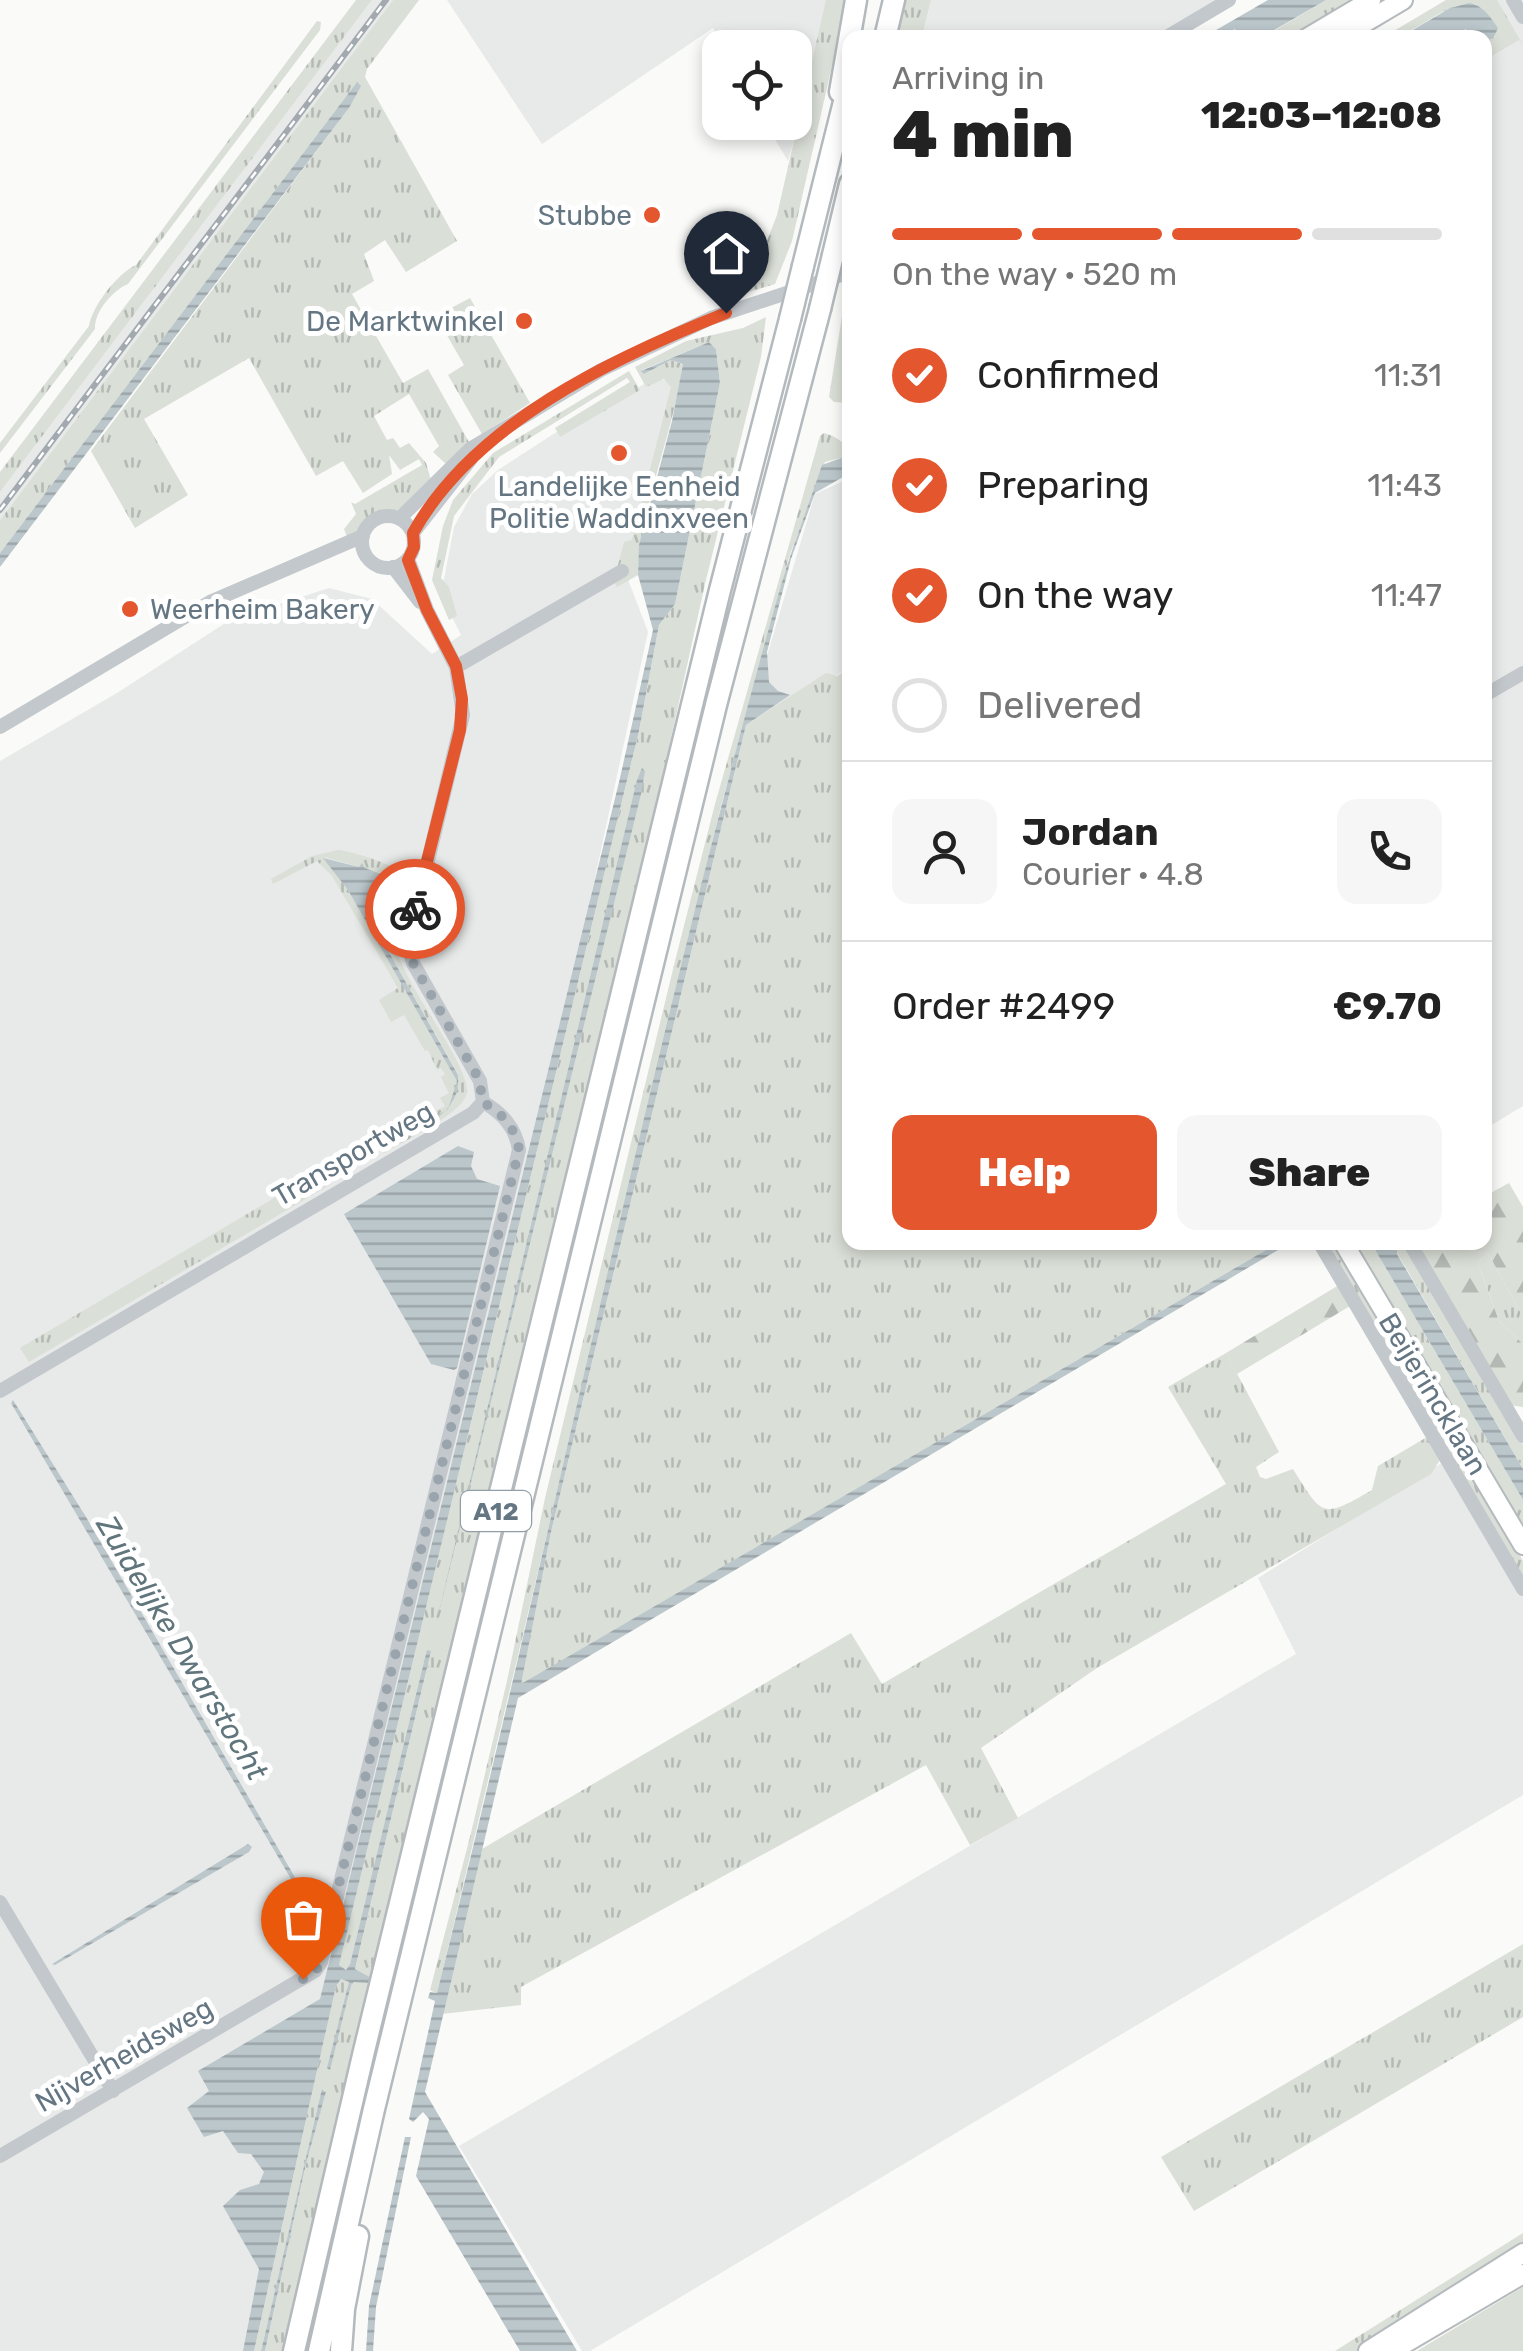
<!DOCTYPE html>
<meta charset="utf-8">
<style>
:root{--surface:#fff;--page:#f6f6f6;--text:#222;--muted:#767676;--line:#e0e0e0;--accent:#e4572e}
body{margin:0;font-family:Rubik,sans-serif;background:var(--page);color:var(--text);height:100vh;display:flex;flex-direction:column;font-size:38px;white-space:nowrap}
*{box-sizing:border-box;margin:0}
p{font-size:32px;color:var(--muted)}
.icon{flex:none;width:55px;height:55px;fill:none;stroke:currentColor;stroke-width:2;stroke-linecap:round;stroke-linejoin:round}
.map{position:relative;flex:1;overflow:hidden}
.sheet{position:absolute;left:842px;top:30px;width:650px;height:1220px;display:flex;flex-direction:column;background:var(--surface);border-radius:20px;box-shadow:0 5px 15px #0003}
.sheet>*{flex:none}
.buttons{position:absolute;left:702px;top:30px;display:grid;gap:20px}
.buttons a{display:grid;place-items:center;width:110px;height:110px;border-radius:20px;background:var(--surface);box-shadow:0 5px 15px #0003;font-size:50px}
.pin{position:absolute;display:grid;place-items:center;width:85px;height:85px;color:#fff;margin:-102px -42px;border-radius:50% 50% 50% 0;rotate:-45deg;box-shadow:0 0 10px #0007}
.pin .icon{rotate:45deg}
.courier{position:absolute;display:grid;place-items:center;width:100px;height:100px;margin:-50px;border:8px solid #e4572e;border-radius:50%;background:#fff;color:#222;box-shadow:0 2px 12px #0007}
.head em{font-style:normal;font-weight:800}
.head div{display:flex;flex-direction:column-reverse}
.head{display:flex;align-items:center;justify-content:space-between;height:170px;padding:0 50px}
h1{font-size:65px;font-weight:800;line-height:75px}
.bar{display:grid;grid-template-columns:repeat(4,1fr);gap:15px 10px;align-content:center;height:120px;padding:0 50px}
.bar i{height:12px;border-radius:8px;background:var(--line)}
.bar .on{background:var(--accent)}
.bar p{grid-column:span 4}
.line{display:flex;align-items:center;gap:25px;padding:0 50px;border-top:2px solid var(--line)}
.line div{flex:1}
.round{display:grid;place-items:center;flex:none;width:105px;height:105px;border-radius:20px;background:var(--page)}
ol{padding:0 50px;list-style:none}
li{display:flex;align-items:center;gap:30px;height:110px}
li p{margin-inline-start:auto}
li .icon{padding:10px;border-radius:50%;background:var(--accent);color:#fff;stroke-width:4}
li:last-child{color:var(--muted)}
li i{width:55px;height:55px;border:5px solid var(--line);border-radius:50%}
.cta{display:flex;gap:20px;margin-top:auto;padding:20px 50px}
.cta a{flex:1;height:115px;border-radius:20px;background:var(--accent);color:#fff;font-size:40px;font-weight:800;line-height:115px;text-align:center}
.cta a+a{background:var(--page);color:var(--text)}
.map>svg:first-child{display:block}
.built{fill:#e8e9e9}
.grass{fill:url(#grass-tufts);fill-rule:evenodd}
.forest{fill:url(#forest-firs)}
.park{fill:#dadfd7}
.water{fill:url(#water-rules)}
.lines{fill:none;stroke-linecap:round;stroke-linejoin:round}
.major-casing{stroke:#b5babe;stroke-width:22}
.highway-casing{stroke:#b4b9bd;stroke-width:25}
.minor{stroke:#c3c8cc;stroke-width:14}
.major{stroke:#fff;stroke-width:18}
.highway{stroke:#fff;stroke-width:20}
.rail-casing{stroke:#a2aab0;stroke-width:6}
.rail{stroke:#fff;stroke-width:2.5;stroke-dasharray:8;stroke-linecap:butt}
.highway-bridge-casing{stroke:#b4b9bd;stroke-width:25;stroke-linecap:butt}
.highway-bridge{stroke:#fff;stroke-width:20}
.done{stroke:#99a4ac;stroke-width:10;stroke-dasharray:0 18}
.route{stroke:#e4572e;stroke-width:12}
.poi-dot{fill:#e4572e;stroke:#fff;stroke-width:4}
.labels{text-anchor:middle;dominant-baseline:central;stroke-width:10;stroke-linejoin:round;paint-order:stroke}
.shield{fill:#fff;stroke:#939fa8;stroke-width:2.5}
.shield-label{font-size:25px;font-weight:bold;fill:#657683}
.poi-label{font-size:28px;fill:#657683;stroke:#fff;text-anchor:end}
.street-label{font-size:28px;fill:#657683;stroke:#fff}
.water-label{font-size:30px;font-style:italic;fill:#60757c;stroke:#fff}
</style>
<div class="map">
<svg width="1523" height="2351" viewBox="0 0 1523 2351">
<defs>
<pattern id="grass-tufts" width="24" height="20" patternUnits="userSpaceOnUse" patternTransform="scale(2.5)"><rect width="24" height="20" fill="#dadfd7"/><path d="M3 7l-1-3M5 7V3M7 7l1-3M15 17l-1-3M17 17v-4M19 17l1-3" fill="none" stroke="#b4b9b4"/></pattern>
<pattern id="forest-firs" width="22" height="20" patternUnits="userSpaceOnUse" patternTransform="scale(2.5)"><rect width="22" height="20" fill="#dadfd7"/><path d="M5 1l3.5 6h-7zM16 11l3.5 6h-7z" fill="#b4b9b4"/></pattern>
<pattern id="water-rules" width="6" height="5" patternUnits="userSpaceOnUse" patternTransform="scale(2.5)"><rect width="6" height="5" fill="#bbc7cb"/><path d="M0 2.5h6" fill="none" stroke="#9ca6aa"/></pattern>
</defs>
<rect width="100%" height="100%" fill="#fafaf8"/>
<path class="built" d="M372,0h21l-393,520v-28z
M447,0h387l-46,161 -23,-38 30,-1v-74l-72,-1 -10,-19 -171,116z
M931,0h288l-64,37 -233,1z
M1457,0h66v1106l-38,23v-1091h-42l21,-13z
M655,378l20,5 -45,174 -1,25 19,50 -109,505 -288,1214h-251v-1590l117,-68 113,-73 99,-32 43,11 60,55 29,-19 -14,-28 -4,-23 11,-57 18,-33 26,-24 57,-37z
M850,478v190l-103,55 68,-229z
M1448,1459l75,136v200l-933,556h-8l-123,-205 837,-492 -38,-76z"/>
<path class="grass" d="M356,0h16l-372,492v-20z
M393,0h26l-52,69 -2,8 92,164 -51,31 -21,-32 -21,14 10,27 -22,13 51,89 25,-14 41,73 -23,22 -13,-12 6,-6 -30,-52 -35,22 13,24 6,-2 7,10 9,-5 17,20 5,17 -29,29 -28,6 -15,17 -12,5 -3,-8 12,-15 -5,-12 4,2 67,-39 -3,-6 -19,11 -11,-15 3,19 -29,19 -20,-32 -27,15 -67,-118 -105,61 44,76 -53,33 -44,-77 258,-343 8,-26 -357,471v-33z
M826,0h21l-55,241 -17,43 -33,10 12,-20 23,-59z
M905,0h26l-9,37h-26z
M1326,0h35l-64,37 -35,1z
M1446,0h51l26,45 -4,-5 -34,20v-19l10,-4 1,-8 -20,-25c-35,-4 -56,33 -94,34z
M317,21l4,1 -1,8 -192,254c-15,6 -34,28 -33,45l-95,124v-10l89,-117c3,-20 29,-53 47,-61z
M850,291v112l-16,-1 -5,-5 14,-87z
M470,298l60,105 -48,31 -34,-59 16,-10 -28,-49z
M766,317l-5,40 -56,227 -46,209 -289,1184 -15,-8 76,-318 -81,313 -4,6 -7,-5 300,-1234 20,-106 16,-21 45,-221 -4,-34 -7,-7 -67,28 2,4 27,-14 12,4c-10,71 -42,139 -45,211l-21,12 -3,-6 10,-39 8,-2 39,-153 -7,-8 -18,8 -11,-20 51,-26 57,-13z
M629,371l11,19 -80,47 -5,-9 75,-46 -3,-4 -128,79 -45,59 -13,62 8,9 8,29 -8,4 -17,-40 11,-54 10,-26 40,-47z
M824,433c16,5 26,12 26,29l-10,-4 -15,4 -36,95 -68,249 -284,1188 -7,-4 40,-153 37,-156 38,-183 130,-537 40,-157 105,-368z
M850,668v574l428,1 -758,442 31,-153 195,-807 80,-52 11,3z
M338,850c14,1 61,16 70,27 -6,21 -16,45 -13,67 5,37 81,127 71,152 -9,21 -63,45 -82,57l-6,-8 67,-39 -5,-8 9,-5 -8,-16 4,-3 -4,-6 -4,2 -9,-20 -3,1 -21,-36 -13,7 -12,-22 19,-12 -66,-112 -15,-15 -44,23 -2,-5 41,-23zM324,857l65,18 7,8 -14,57 76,134 1,8 -8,25 6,-26 -6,-15 -103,-176z
M326,1163l6,6 -1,15 -302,178 -9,-14 288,-170z
M1325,1243h14l184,318v20z
M1353,1243h18l152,257v29z
M1404,1243l119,202v24l-127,-218z
M1488,1253l35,64v27l-24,-23 -21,-58z
M1226,1353l53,99 -23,15 4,10 6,2 27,-10c30,48 29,50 79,21l6,-24 49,-29 13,23 -9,14 -334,194 -116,80 37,70 -48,27 -44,-80 -405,222v18l-79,9 40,-165 369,-216 31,51 344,-200 -58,-97z
M1523,1944v73l-329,194 -33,-54z
M341,1979l8,3 -20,88 22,-86 3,-3 14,2 -86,368h-17l41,-187 20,-72 -3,-3 -62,262h-7l82,-365z
M1523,2233v16l-159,102h-29z"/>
<path class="forest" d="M1509,1183l14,24v110l-35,-64 -10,10 21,58 24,23v63l-14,-2 -95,-162 71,-1v-46z
M1339,1285l11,21 -113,68 -11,-21z"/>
<path class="park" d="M1523,2287v64h-106z"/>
<path class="water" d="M1268,0h58l-64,37h-32l7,-4 -2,-4 -15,8h-16z
M1469,3c14,2 22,15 29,25l-5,11 -34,-2 9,-5 -2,-3 -15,8h-50l49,-29z
M357,82l4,4 -12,22 -349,459v-14z
M709,342l7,7 4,34 -45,221 -16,21 -20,106 -300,1234 7,5 4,-6 77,-314 4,1 -76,318 15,8 -2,6 -14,-1 -3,3 -21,85 -3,-2 22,-86 -8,-3 -5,7 -82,365h-11l16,-82 -36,-63 17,-16 19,-6 5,-12 -13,-18 -13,-1 -15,-22 -19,6 -17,-29 22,-17 -11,-20 122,-72 300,-1221 33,-148 -15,-55 1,-30 33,-124 11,-57 -12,-4 -27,14 -3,-3z
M841,458l9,4v11l-35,20 -24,66 -24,93 2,30 9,9 12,4 -44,30 -195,807 -30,152 757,-441h12l-772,455 -93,394 152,259h-57l-104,-175 13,-57 -6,-7 -10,10 -4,-3 26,-118 -7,-3 2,-6 7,1c118,-468 213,-943 344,-1408 12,-41 28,-80 41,-120z
M642,768l3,3 -4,23 -206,834 202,-848z
M323,858l36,9 3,-4 3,5 30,11 -13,61 76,135c5,41 -45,56 -74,73l64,-39 9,-28 -109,-191z
M458,1146l16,6 -3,14 6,13 23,7 -43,182 -3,2 -23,-6 -87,-150z
M1371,1243h34l-8,6v5l126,215v31z
M13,1400l73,117 229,395 -1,6 -303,-515z
M248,1844l4,3 -3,5 -194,113 -3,-1z
M322,2089l4,3 -20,72 -41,187h-4z
M405,2137h6l-35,170 -3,44h-7l3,-45z"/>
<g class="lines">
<defs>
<path id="major" d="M1307,38l64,-38
M1339,38l64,-38
M1343,1242l180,303
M1368,2351l155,-98
M1392,2351l131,-77"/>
<path id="highway" d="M885,38l9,-38
M840,92l16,-92
M833,255l17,-71
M803,266l47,-188
M294,2351l70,-300 355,-1457 71,-275
M319,2351l55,-242 342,-1404 104,-396
M341,2351l3,-42 14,-73"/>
</defs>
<use href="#major" class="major-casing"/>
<use href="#highway" class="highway-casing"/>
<path class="minor" d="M1513,0l10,17
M1165,38l64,-38
M362 542a26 26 0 1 1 52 0a26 26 0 1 1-52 0Z
M400,518l70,-69 131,-79 110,-52 139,-46
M413,533l58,-74
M393,567l27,35
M456,667l166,-96
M1485,695l38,-22
M0,727l210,-125 153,-66
M1319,1242l204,347
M1409,1242l114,194
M0,1391l473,-278 10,-11 -3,-21 -67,-118 -5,-19 55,-229 -7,-48 -29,-57 -19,-51
M0,1902l113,189
M0,2156l315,-185 6,-9 198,-812c-3,-22 -18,-38 -36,-48"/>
<use href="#major" class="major"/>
<use href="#highway" class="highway"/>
<defs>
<path id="rail" d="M0,510l386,-510"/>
</defs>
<use href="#rail" class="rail-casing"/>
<use href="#rail" class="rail"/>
<defs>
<path id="highway-bridge" d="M820,309l13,-54
M790,319l13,-53"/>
</defs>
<use href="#highway-bridge" class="highway-bridge-casing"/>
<use href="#highway-bridge" class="highway-bridge"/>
</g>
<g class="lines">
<path class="done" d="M303,1979l13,-8 4,-9 199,-812c-3,-22 -18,-38 -37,-48l-2,-21 -67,-118 -5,-19 7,-35"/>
<path class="route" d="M415,909l45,-179 2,-31 -6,-33 -29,-56 -19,-50 6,-13 -1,-14c61,-110 200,-175 313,-220"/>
</g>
<g class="poi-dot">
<circle cx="652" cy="215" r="10"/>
<circle cx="524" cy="321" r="10"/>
<circle cx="619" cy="453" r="10"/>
<circle cx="130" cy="609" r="10"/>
</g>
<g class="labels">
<rect class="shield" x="461" y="1491" width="70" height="40" rx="8"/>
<g class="shield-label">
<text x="496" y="1511">A12</text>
</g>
<g class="poi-label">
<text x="632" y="215">Stubbe</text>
<text x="504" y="321">De Marktwinkel</text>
<text x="619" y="486" text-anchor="middle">Landelijke Eenheid<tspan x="619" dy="32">Politie Waddinxveen</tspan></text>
<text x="150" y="609" text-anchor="start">Weerheim Bakery</text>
</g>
<g class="street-label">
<text transform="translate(353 1154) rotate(-30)">Transportweg</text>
<text transform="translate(1433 1394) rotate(59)">Beijerincklaan</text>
<text transform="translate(124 2055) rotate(-30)">Nijverheidsweg</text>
</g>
<g class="water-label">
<text transform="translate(182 1648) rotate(59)">Zuidelijke Dwarstocht</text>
</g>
</g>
</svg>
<div class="buttons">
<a><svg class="icon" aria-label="locate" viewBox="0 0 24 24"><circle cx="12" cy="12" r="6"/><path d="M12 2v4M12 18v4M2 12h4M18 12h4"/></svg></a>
</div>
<div class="pin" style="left:303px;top:1979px;background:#ea580c"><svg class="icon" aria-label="bag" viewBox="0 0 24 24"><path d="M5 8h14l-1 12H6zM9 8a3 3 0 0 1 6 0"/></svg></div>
<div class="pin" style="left:726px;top:313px;background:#1f2937"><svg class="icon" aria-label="home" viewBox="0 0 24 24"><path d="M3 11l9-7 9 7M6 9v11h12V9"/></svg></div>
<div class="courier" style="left:415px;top:909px"><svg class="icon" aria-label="bike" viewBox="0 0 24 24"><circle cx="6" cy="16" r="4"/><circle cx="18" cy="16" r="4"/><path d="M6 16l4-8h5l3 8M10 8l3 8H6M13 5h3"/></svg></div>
<section class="sheet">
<div class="head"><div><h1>4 min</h1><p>Arriving in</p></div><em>12:03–12:08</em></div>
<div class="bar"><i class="on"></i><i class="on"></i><i class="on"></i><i></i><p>On the way · 520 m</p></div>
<ol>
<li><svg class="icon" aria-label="check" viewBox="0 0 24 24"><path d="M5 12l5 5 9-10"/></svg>Confirmed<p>11:31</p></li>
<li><svg class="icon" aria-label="check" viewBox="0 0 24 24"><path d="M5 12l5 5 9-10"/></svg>Preparing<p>11:43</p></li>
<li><svg class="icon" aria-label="check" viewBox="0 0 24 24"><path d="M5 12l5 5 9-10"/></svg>On the way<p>11:47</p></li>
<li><i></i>Delivered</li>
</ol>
<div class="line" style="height:180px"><a class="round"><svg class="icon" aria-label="person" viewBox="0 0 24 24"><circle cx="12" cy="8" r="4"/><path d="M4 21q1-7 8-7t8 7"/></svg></a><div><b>Jordan</b><p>Courier · 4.8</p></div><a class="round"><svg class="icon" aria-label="phone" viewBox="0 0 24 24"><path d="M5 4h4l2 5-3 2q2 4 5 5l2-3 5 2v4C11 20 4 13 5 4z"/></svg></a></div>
<div class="line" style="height:130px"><div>Order #2499</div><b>€9.70</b></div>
<div class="cta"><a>Help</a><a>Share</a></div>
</section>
</div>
